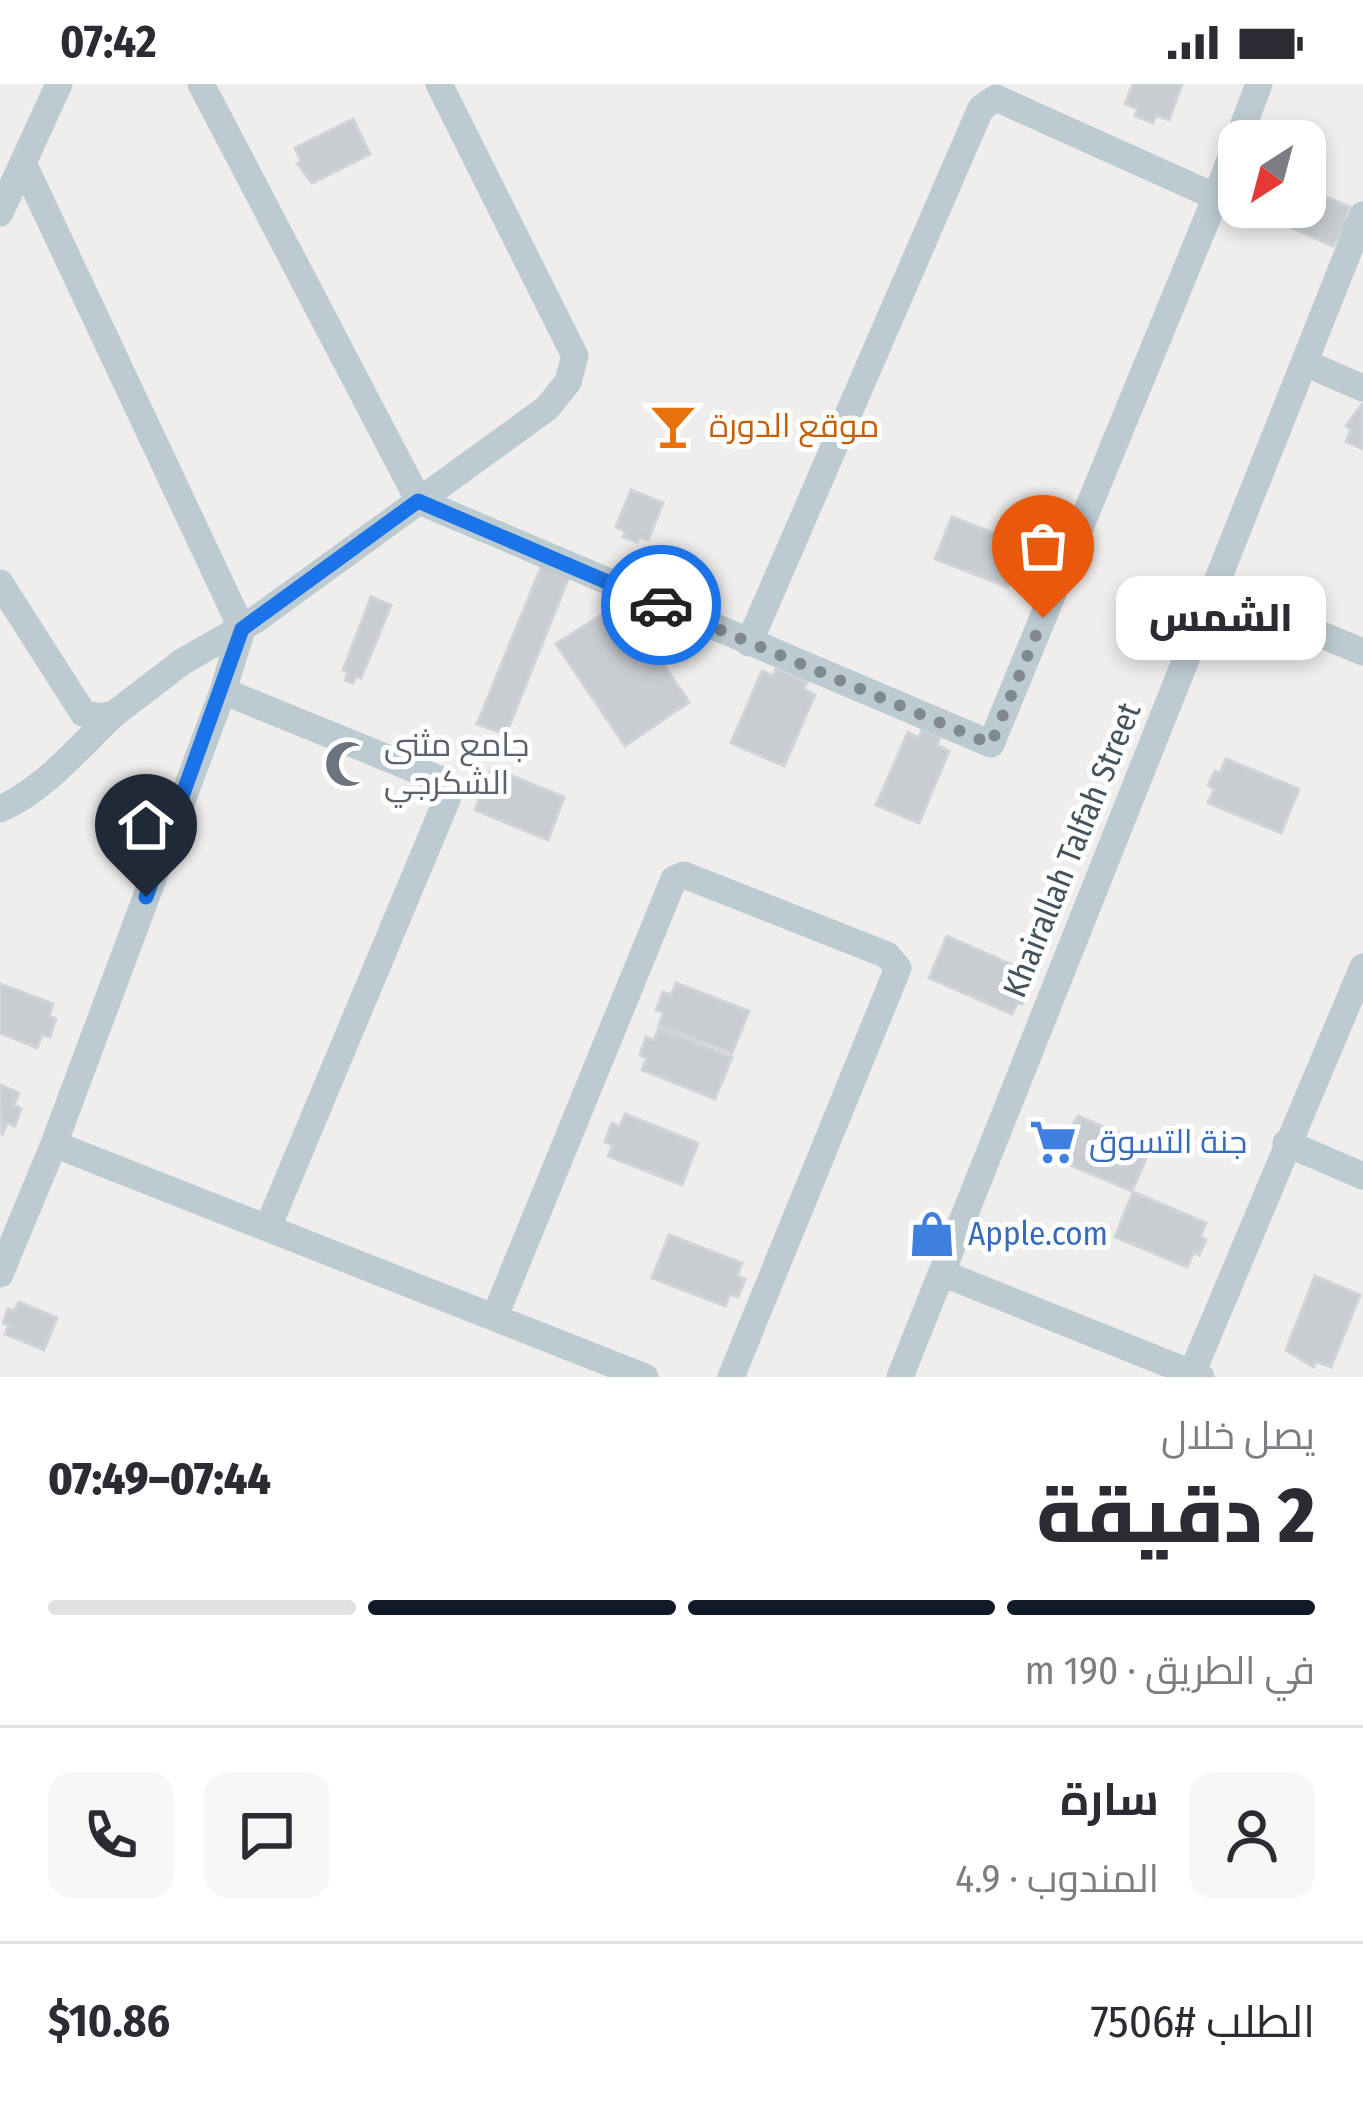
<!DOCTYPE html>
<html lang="ar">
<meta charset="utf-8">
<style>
:root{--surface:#fff;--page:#f7f7f7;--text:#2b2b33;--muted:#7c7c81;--line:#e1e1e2;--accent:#111827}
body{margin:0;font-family:"Fira Sans Condensed",Cairo,sans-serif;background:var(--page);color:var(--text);direction:rtl;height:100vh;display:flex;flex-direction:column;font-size:45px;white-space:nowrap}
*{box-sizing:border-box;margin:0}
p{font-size:39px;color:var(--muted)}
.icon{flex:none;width:66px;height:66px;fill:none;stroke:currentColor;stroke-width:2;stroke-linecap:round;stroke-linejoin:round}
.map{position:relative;height:1293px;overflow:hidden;direction:ltr}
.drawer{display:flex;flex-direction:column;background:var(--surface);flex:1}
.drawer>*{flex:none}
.needle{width:78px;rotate:216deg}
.controls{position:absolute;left:1218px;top:36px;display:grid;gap:24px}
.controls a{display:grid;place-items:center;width:108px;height:108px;border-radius:24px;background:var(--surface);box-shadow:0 6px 18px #0003;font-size:60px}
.pin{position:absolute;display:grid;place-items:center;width:102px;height:102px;color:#fff;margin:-123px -51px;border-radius:50% 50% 50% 0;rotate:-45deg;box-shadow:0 0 12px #0007}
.pin .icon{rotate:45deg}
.courier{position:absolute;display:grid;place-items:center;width:120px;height:120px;margin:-60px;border:9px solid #1a73e8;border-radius:50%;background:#fff;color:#222;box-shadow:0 3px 15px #0007}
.bubble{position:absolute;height:84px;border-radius:24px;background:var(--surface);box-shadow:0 6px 18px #0003;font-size:39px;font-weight:800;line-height:84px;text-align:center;direction:rtl}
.head em{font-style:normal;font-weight:800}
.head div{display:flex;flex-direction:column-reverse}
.head{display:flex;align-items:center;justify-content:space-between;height:204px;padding:0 48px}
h1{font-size:78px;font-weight:800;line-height:90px}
.bar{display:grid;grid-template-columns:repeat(4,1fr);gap:18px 12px;align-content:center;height:144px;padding:0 48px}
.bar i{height:15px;border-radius:9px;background:var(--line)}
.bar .current{background:var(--accent)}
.bar p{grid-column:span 4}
.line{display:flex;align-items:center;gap:30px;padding:0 48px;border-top:3px solid var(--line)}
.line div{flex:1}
.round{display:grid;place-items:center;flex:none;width:126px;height:126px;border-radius:24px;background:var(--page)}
.status{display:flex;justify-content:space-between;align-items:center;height:84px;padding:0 60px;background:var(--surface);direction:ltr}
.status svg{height:33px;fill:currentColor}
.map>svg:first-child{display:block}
.building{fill:#c9cdd2;stroke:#d0d4d9;stroke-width:3}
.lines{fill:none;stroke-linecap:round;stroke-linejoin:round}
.street{stroke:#bccad1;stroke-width:27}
.done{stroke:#80898f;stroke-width:12;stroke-dasharray:0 21.6}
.route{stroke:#1a73e8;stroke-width:15}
.labels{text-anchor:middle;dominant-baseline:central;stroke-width:10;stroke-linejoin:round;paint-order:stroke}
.food-label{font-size:33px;fill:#c56008;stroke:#fff;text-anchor:start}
.worship-label{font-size:33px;fill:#5b616d;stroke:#fff;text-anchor:start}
.street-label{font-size:33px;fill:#44535c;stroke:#fff}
.shop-label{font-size:33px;fill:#366cbe;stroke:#fff;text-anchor:start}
</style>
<div class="status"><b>07:42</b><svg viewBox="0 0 49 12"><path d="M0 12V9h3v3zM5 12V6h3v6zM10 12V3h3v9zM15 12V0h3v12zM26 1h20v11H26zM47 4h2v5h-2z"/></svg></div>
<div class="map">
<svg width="1363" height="1293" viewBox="0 0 1363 1293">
<rect width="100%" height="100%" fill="#f0eded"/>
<path class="building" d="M1133,0h49l-13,36 -13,-5 -3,8 -18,-7 3,-7 -13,-5z
M353,35l17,35 -58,29 -15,-20 4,-2 -6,-13z
M1309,106l41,17 -5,11 4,2 -16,26 -41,-18 9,-21h4z
M1362,320h1v45l-17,-7 5,-13 -5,-3z
M631,406l32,13 -15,37 -9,-3 -2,5 -14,-5 3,-5 -10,-5z
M952,433l73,28 -5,13 8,3 -7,17 -8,-3 -5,12 -73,-28z
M542,481l27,12 -63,157 -29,-10z
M371,513l20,8 -30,73 -5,-2 -3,7 -8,-3 3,-8 -5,-2z
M621,518l68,100 -64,44 -69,-102z
M776,585l31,13 -3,7 11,6 -31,71 -53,-23 31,-72 11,5z
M922,646l18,7 -3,8 12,6 -30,72 -43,-18 32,-73 11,6z
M1226,675l73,30 -18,44 -73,-30 6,-14 -6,-4 7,-14 5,2z
M492,684l72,29 -16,43 -73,-30 4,-11 -8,-4 8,-18 7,3z
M947,852l84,37 -9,31 -4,-2 -6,12 -83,-36z
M676,899l73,28 -17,42 -73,-28 5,-13 -8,-2 7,-18 8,3z
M0,900l53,20 -4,12 7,3 -6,18 -8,-2 -5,13 -37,-15z
M659,944l73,29 -17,42 -73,-29 5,-12 -7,-3 6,-18 8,3z
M0,1001l19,8 -5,12 7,4 -6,17 -8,-3 -5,12z
M625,1030l73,29 -16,42 -74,-29 5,-11 -8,-3 7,-19 8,4z
M1078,1032l73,31 -19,44 -72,-30 5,-15 -5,-2z
M1133,1108l73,31 -6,13 6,4 -7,15 -5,-3 -7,15 -72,-30z
M669,1151l73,28 -5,13 8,3 -7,18 -8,-3 -5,12 -73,-28z
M1315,1192l45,19 -29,72 -16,-6 -1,6 -28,-17z
M19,1218l38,16 -13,32 -39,-16 4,-9 -6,-2 5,-14 6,2z"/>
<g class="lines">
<path class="street" d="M201,0l218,417 572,243 225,-547 43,-113
M0,129l59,-129
M1305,279l58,25
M0,499l83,130 15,4 16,-3 68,-52 73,-42 292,-212 21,-26 7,-26 -136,-272
M1214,506l149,62
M749,559l232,-535 15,-10 220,99
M223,607l218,89 7,17 -180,430
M0,725c44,-19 79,-62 114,-95
M1286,1059l77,33
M54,1060l591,233
M942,1189l259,104
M0,1190l54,-130 169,-453 19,-62 -219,-466
M495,1232l179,-437 10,-4 203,80 11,13 -167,409
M1192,1289l171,-406
M900,1293l463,-1162"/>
</g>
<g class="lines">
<path class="done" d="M661,521l330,139 52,-126"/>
<path class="route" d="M146,813l96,-268 176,-128 243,104"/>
</g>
<defs>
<symbol id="bar-bare" viewBox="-9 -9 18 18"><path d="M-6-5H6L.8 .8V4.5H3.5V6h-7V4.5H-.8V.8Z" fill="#e8710a" stroke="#fff" stroke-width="2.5" paint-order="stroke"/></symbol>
<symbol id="mosque-bare" viewBox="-9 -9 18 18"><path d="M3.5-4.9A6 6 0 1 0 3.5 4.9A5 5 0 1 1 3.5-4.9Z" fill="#6b7280" stroke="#fff" stroke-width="2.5" paint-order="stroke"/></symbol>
<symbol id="supermarket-bare" viewBox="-9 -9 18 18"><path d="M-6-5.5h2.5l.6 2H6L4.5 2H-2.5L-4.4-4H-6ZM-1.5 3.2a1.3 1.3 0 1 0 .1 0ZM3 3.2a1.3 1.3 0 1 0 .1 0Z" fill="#3f7fe0" stroke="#fff" stroke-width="2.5" paint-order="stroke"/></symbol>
<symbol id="shop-bare" viewBox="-9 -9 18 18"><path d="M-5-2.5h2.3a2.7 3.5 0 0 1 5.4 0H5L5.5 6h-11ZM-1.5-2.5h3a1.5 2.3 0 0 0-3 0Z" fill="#3f7fe0" stroke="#fff" stroke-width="2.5" paint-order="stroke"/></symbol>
</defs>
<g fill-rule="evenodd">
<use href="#bar-bare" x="640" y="309" width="66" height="66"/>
<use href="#mosque-bare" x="315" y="647" width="66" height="66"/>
<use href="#supermarket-bare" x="1020" y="1025" width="66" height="66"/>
<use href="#shop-bare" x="899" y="1117" width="66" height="66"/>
</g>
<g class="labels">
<g class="food-label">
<text x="709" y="342">موقع الدورة</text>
</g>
<g class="worship-label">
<text x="384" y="661">جامع مثنى<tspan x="384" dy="38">الشكرجي</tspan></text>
</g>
<g class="street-label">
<text transform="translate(1072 766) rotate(-68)">Khairallah Talfah Street</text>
</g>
<g class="shop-label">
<text x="1089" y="1058">جنة التسوق</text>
<text x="968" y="1150">Apple.com</text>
</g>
</g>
</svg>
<div class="controls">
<a><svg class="needle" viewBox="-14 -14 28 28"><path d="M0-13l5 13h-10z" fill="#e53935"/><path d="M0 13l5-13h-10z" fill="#7c7c81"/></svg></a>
</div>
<div class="pin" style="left:1043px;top:534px;background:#ea580c"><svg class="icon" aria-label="bag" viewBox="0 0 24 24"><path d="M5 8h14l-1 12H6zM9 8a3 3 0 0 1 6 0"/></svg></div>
<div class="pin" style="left:146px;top:813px;background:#1f2937"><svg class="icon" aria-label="home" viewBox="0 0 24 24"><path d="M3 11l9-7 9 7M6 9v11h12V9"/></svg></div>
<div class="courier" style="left:661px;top:521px"><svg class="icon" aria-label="car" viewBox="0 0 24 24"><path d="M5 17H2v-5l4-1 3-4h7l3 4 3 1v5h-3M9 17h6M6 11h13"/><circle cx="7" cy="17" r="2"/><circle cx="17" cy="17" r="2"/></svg></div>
<div class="bubble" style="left:1116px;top:492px;width:210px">الشمس</div>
</div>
<section class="drawer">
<div class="head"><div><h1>2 دقيقة</h1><p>يصل خلال</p></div><em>07:44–07:49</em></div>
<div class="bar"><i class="current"></i><i class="current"></i><i class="current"></i><i></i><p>في الطريق · 190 m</p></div>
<div class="line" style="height:216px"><a class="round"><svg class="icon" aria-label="person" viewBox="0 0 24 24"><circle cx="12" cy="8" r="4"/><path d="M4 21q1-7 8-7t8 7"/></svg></a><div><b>سارة</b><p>المندوب · 4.9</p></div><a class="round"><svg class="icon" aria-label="chat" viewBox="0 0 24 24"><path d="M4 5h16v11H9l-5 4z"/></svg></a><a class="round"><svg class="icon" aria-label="phone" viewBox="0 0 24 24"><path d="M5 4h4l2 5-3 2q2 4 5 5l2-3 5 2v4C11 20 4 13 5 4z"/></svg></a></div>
<div class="line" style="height:156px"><div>الطلب #7506</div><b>$10.86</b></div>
</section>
